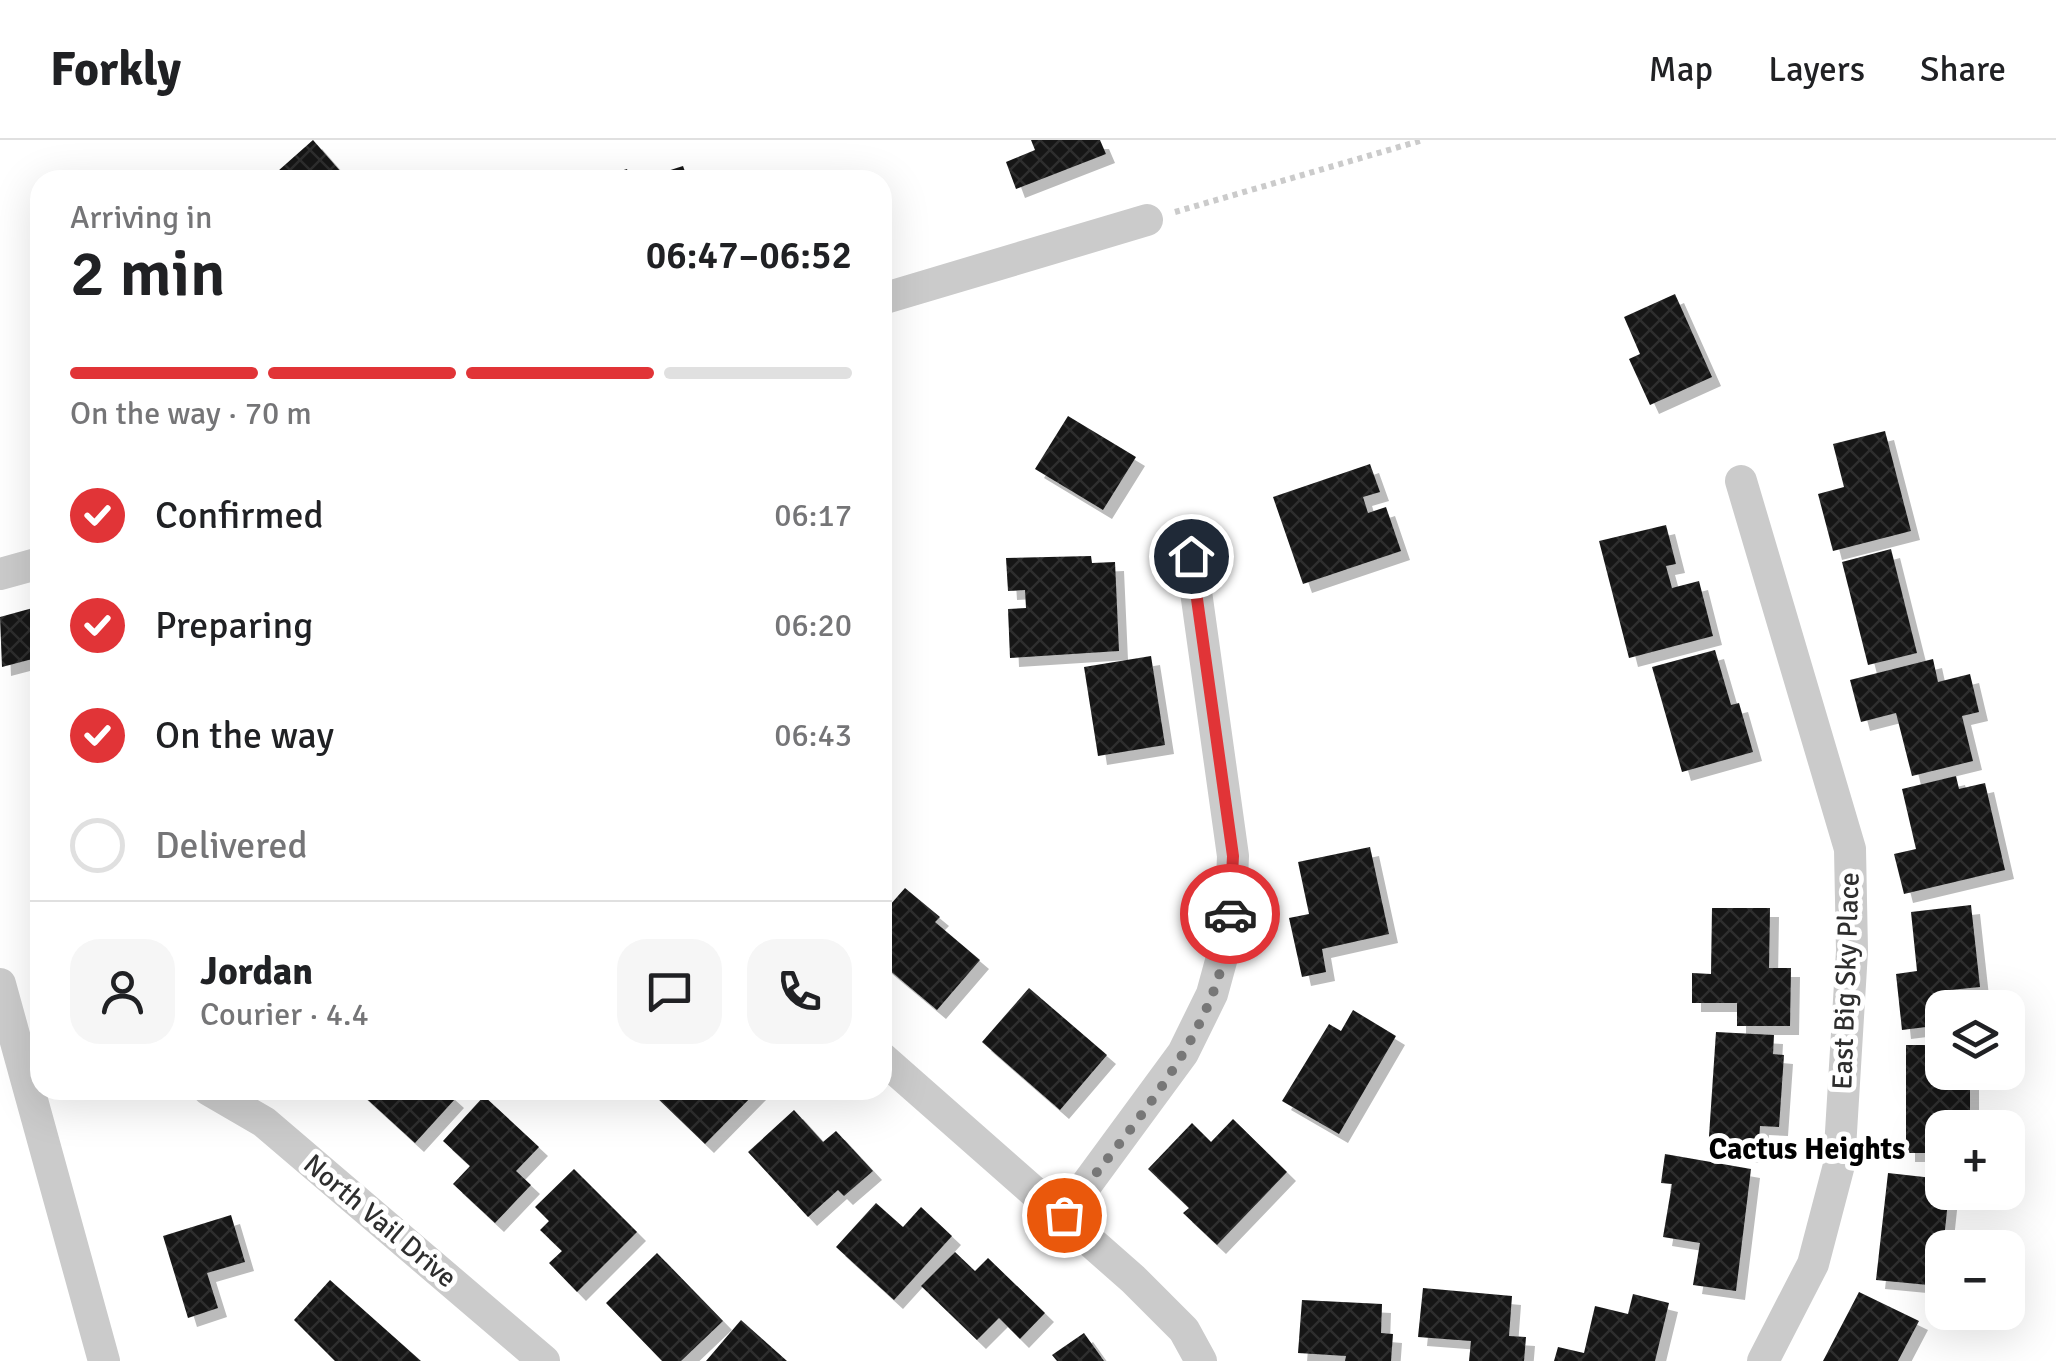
<!DOCTYPE html>
<meta charset="utf-8">
<style>
:root{--surface:#fff;--page:#f6f6f6;--text:#202124;--muted:#757577;--line:#e0e0e0;--accent:#e13437}
body{margin:0;font-family:Signika,sans-serif;background:var(--page);color:var(--text);height:100vh;display:flex;flex-direction:column;font-size:38px;white-space:nowrap}
*{box-sizing:border-box;margin:0}
p{font-size:32px;color:var(--muted)}
.icon{flex:none;width:55px;height:55px;fill:none;stroke:currentColor;stroke-width:2;stroke-linecap:round;stroke-linejoin:round}
.map{position:relative;flex:1;overflow:hidden}
.panel{position:absolute;left:30px;top:30px;width:862px;height:930px;display:flex;flex-direction:column;background:var(--surface);border-radius:30px;box-shadow:0 10px 40px #0002}
.panel>*{flex:none}
.controls{position:absolute;left:1925px;top:850px;display:grid;gap:20px}
.controls a{display:grid;place-items:center;width:100px;height:100px;border-radius:20px;background:var(--surface);box-shadow:0 10px 40px #0002;font-size:50px}
.pin{position:absolute;display:grid;place-items:center;width:85px;height:85px;color:#fff;margin:-42px;border:5px solid #fff;border-radius:50%;box-shadow:0 2px 10px #0007}
.courier{position:absolute;display:grid;place-items:center;width:100px;height:100px;margin:-50px;border:8px solid #e13437;border-radius:50%;background:#fff;color:#222;box-shadow:0 2px 12px #0007}
.head em{font-style:normal;font-weight:600}
.head div{display:flex;flex-direction:column-reverse}
.head{display:flex;align-items:center;justify-content:space-between;height:170px;padding:0 40px}
h1{font-size:65px;font-weight:600;line-height:75px}
.bar{display:grid;grid-template-columns:repeat(4,1fr);gap:15px 10px;align-content:center;height:120px;padding:0 40px}
.bar i{height:12px;border-radius:8px;background:var(--line)}
.bar .on{background:var(--accent)}
.bar p{grid-column:span 4}
.line{display:flex;align-items:center;gap:25px;padding:0 40px;border-top:2px solid var(--line)}
.line div{flex:1}
.round{display:grid;place-items:center;flex:none;width:105px;height:105px;border-radius:30px;background:var(--page)}
ol{padding:0 40px;list-style:none}
li{display:flex;align-items:center;gap:30px;height:110px}
li p{margin-inline-start:auto}
li .icon{padding:10px;border-radius:50%;background:var(--accent);color:#fff;stroke-width:4}
li:last-child{color:var(--muted)}
li i{width:55px;height:55px;border:5px solid var(--line);border-radius:50%}
header{display:flex;align-items:center;gap:60px;box-sizing:border-box;height:140px;padding:0 50px;background:var(--surface);border-bottom:2px solid var(--line)}
header strong{font-size:48px}
nav{display:flex;gap:55px;margin-inline-start:auto;font-size:35px}
.map>svg:first-child{display:block}
.building{fill:url(#building-cross-hatch);filter:url(#shadow)}
.lines{fill:none;stroke-linecap:round;stroke-linejoin:round}
.path{stroke:#cbcbcb;stroke-width:6;stroke-dasharray:5 5;stroke-linecap:butt}
.street{stroke:#cbcbcb;stroke-width:32}
.done{stroke:#777;stroke-width:10;stroke-dasharray:0 18}
.route{stroke:#e13437;stroke-width:12}
.labels{text-anchor:middle;dominant-baseline:central;stroke-width:10;stroke-linejoin:round;paint-order:stroke}
.street-label{font-size:28px;fill:#2e2e2e;stroke:#fff}
.neighbourhood-label{font-size:30px;font-weight:bold;fill:#000;stroke:#fff}
</style>
<header>
<strong>Forkly</strong>
<nav><a>Map</a><a>Layers</a><a>Share</a></nav>
</header>
<div class="map">
<svg width="2056" height="1221" viewBox="0 0 2056 1221">
<defs>
<pattern id="building-cross-hatch" width="8" height="8" patternUnits="userSpaceOnUse" patternTransform="scale(2.5)"><rect width="8" height="8" fill="#151515"/><path d="M0 0l8 8M0 8l8-8" fill="none" stroke="#2f2f2f"/></pattern>
<filter id="shadow"><feDropShadow dx="9" dy="9" stdDeviation="0" flood-color="#0004"/></filter>
</defs>
<rect width="100%" height="100%" fill="#fff"/>
<path class="building" d="M313,0l35,40h-62l-8,-9z
M1031,0h69l6,14 -90,35 -10,-27 29,-12z
M683,26l5,14h-46v-1z
M627,29l4,11h-36v-1z
M1675,154l37,83 -62,28 -21,-46 11,-5 -16,-37z
M1068,276l68,41 -33,53 -68,-41z
M1885,291l26,100 -78,20 -15,-57 26,-7 -11,-43z
M1370,324l10,28 -17,5 5,16 18,-6 15,44 -98,33 -30,-87z
M1666,385l10,39 -10,2 6,22 27,-7 14,55 -84,22 -30,-117z
M1891,409l26,104 -49,12 -26,-103z
M1091,416l1,7 23,-1 4,89 -109,7 -2,-49 18,-1 -1,-18 -17,1 -2,-33z
M40,466v51l-38,10 -2,-50z
M1715,510l16,55 8,-2 14,49 -71,20 -30,-105z
M1151,516l14,89 -67,11 -14,-89z
M1933,519l5,23 32,-8 9,38 -17,4 11,45 -61,15 -16,-63 -35,9 -11,-42z
M1956,636l3,13 26,-6 20,87 -101,24 -10,-40 22,-5 -14,-60z
M1370,707l19,87 -67,15 4,23 -24,5 -13,-59 20,-4 -11,-52z
M905,748l35,29 -5,5 45,38 -43,50 -55,-46v-50z
M1971,765l9,82 -30,3 2,18h-10v17l-40,5 -6,-56 21,-3 -6,-59z
M1712,768h58l-1,60h22l-1,58h-53v-23h-45v-30l19,1z
M1029,848l78,67 -47,55 -78,-68z
M1353,870l43,26 -57,98 -57,-33 47,-77 12,7z
M1716,892l58,3 -1,19 11,1 -5,72 -19,-1 -2,28 -50,-3z
M1906,905h36v27h28v48h-8v8h-20v25h-36z
M357,950h88l10,9 -40,44z
M649,950h109l-53,54z
M484,956l55,51 -23,24 15,14 -36,38 -42,-39 17,-18 -27,-25z
M794,970l29,32 13,-11 37,40 -29,25 -6,-6 -30,27 -60,-65z
M1233,979l54,53 -70,73 -34,-32 6,-5 -41,-39 44,-46 19,19z
M1665,1014l86,15 -15,122 -43,-6 7,-42 -37,-6 9,-53 -11,-1z
M574,1029l63,63 -60,60 -28,-29 13,-12 -22,-21 9,-9 -14,-14z
M1888,1033l54,6v13h7l-10,94 -63,-6z
M876,1063l27,24 18,-20 31,29 -58,64 -58,-53z
M231,1075l14,47 -38,11 11,35 -30,10 -25,-82z
M955,1112l20,19 13,-13 57,55 -25,26 -21,-21 -22,22 -56,-54z
M657,1113l66,68 -42,40h-19l-56,-58z
M330,1140l91,81h-86l-41,-41z
M1423,1148l89,8 -3,40 17,1 -2,24h-55l2,-20 -53,-4z
M1859,1152l60,29 -21,40h-75z
M1633,1154l36,9 -14,58h-101l4,-14 26,6 11,-47 33,8z
M1302,1160l80,4 -1,29 12,1 -2,27h-46l1,-5 -48,-3z
M741,1180l46,41h-81z
M1084,1193l20,28h-47l-5,-6z"/>
<g class="lines">
<path class="path" d="M1175,72l248,-72"/>
<path class="street" d="M882,159l265,-79
M1741,341l109,368 2,102 -13,214 -26,99 -50,97
M0,434l40,-11
M0,844l104,377
M882,918l251,221 51,51 17,31
M209,950l55,32 280,239
M1064,1075l119,-162 29,-59 18,-66 3,-72 -42,-300"/>
</g>
<g class="lines">
<path class="done" d="M1064,1075c65,-88 161,-185 166,-301"/>
<path class="route" d="M1191,416l42,300 -3,58"/>
</g>
<g class="labels">
<g class="street-label">
<text transform="translate(1846 841) rotate(-88)">East Big Sky Place</text>
<text transform="translate(380 1081) rotate(40)">North Vail Drive</text>
</g>
<g class="neighbourhood-label">
<text x="1807" y="1009">Cactus Heights</text>
</g>
</g>
</svg>
<div class="controls">
<a><svg class="icon" aria-label="layers" viewBox="0 0 24 24"><path d="M12 4l9 5-9 5-9-5zM3 14l9 5 9-5"/></svg></a>
<a>+</a>
<a>−</a>
</div>
<div class="pin" style="left:1064px;top:1075px;background:#ea580c"><svg class="icon" aria-label="bag" viewBox="0 0 24 24"><path d="M5 8h14l-1 12H6zM9 8a3 3 0 0 1 6 0"/></svg></div>
<div class="pin" style="left:1191px;top:416px;background:#1f2937"><svg class="icon" aria-label="home" viewBox="0 0 24 24"><path d="M3 11l9-7 9 7M6 9v11h12V9"/></svg></div>
<div class="courier" style="left:1230px;top:774px"><svg class="icon" aria-label="car" viewBox="0 0 24 24"><path d="M5 17H2v-5l4-1 3-4h7l3 4 3 1v5h-3M9 17h6M6 11h13"/><circle cx="7" cy="17" r="2"/><circle cx="17" cy="17" r="2"/></svg></div>
<section class="panel">
<div class="head"><div><h1>2 min</h1><p>Arriving in</p></div><em>06:47–06:52</em></div>
<div class="bar"><i class="on"></i><i class="on"></i><i class="on"></i><i></i><p>On the way · 70 m</p></div>
<ol>
<li><svg class="icon" aria-label="check" viewBox="0 0 24 24"><path d="M5 12l5 5 9-10"/></svg>Confirmed<p>06:17</p></li>
<li><svg class="icon" aria-label="check" viewBox="0 0 24 24"><path d="M5 12l5 5 9-10"/></svg>Preparing<p>06:20</p></li>
<li><svg class="icon" aria-label="check" viewBox="0 0 24 24"><path d="M5 12l5 5 9-10"/></svg>On the way<p>06:43</p></li>
<li><i></i>Delivered</li>
</ol>
<div class="line" style="height:180px"><a class="round"><svg class="icon" aria-label="person" viewBox="0 0 24 24"><circle cx="12" cy="8" r="4"/><path d="M4 21q1-7 8-7t8 7"/></svg></a><div><b>Jordan</b><p>Courier · 4.4</p></div><a class="round"><svg class="icon" aria-label="chat" viewBox="0 0 24 24"><path d="M4 5h16v11H9l-5 4z"/></svg></a><a class="round"><svg class="icon" aria-label="phone" viewBox="0 0 24 24"><path d="M5 4h4l2 5-3 2q2 4 5 5l2-3 5 2v4C11 20 4 13 5 4z"/></svg></a></div>
</section>
</div>
